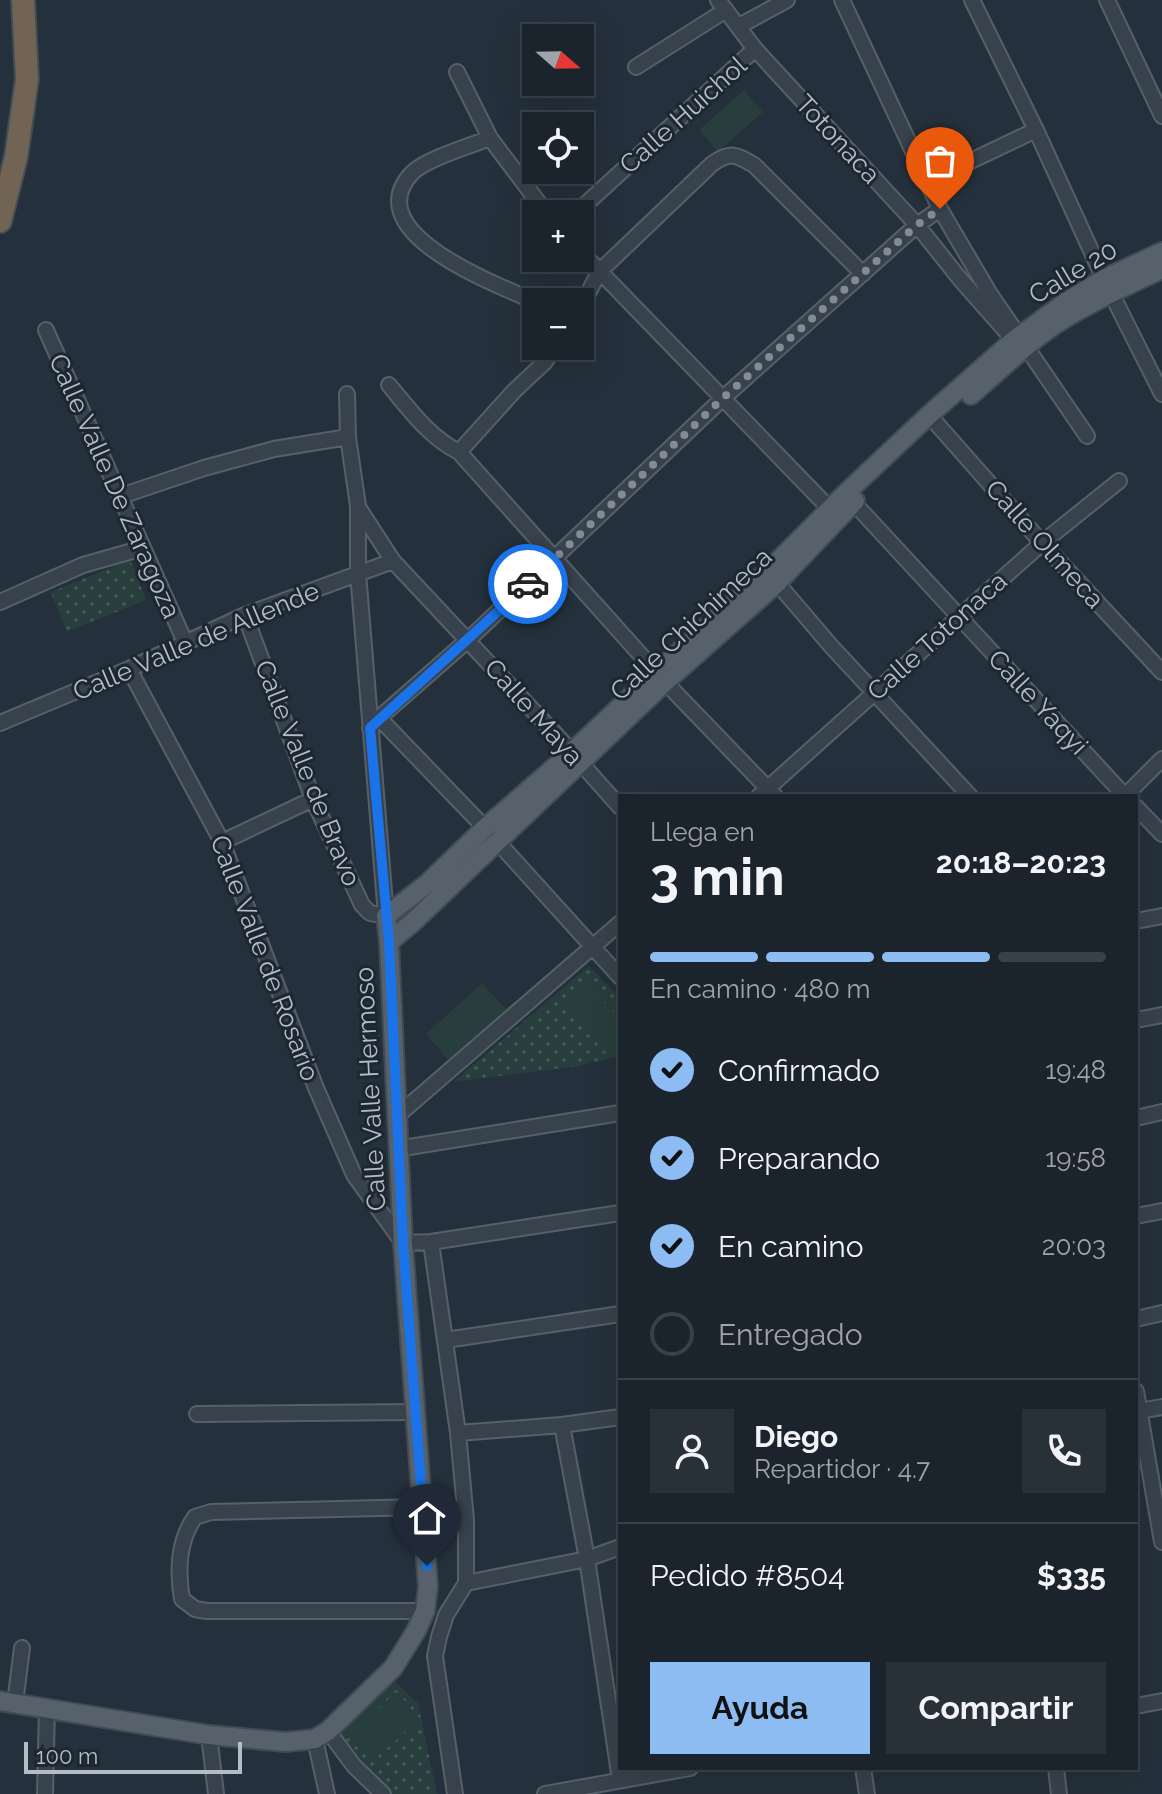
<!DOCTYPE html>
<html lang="es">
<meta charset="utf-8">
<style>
:root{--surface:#1b242c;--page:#283038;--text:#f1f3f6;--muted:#a0a4a9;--line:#394148;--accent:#8dbcf3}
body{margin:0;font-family:Raleway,sans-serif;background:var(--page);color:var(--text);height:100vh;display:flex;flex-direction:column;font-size:30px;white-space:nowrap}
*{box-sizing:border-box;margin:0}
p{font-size:26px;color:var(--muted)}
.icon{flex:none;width:44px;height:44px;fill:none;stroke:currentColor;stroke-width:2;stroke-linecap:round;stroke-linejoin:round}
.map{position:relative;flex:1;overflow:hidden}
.details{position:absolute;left:618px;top:794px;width:520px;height:976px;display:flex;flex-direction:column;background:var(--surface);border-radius:0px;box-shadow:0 8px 32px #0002,0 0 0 2px var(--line)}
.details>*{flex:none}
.needle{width:52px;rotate:110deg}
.buttons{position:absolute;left:522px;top:24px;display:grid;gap:16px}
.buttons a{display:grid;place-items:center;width:72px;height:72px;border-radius:0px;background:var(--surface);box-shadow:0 8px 32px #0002,0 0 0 2px var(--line);font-size:40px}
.scale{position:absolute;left:24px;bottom:20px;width:218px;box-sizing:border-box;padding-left:8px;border:4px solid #b4bdc7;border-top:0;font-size:22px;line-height:28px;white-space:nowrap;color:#b4bdc7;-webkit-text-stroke:6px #1d2730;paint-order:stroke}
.pin{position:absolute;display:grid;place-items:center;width:68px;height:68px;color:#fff;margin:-82px -34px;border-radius:50% 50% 50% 0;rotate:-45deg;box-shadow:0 0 8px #0007}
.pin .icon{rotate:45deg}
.courier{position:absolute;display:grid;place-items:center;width:80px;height:80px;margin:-40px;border:6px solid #1a73e8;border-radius:50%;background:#fff;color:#222;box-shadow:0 2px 10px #0007}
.overview em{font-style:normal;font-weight:700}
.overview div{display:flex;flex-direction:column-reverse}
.overview{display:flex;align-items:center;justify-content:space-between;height:136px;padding:0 32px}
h1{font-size:52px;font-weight:700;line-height:60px}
.bar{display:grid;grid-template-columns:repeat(4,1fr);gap:12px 8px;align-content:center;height:96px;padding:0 32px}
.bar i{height:10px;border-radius:6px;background:var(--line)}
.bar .current{background:var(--accent)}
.bar p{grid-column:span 4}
.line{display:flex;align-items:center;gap:20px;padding:0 32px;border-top:2px solid var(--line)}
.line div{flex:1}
.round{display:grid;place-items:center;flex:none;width:84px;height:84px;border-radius:0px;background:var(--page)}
ol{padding:0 32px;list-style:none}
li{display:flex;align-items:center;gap:24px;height:88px}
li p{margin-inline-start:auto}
li .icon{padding:8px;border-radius:50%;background:var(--accent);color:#111;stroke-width:4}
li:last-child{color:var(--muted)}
li i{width:44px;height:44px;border:4px solid var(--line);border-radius:50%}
.action{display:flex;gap:16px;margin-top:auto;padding:16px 32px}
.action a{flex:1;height:92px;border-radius:0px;background:var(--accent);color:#111;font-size:32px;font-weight:700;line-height:92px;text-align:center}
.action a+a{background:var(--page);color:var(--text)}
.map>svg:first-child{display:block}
.park{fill:url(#park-dots)}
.pitch{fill:#273e3d}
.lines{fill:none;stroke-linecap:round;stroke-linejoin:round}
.minor-casing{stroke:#566069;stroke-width:18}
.major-casing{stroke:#414b54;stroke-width:22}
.highway-casing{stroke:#434d56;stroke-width:26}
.minor{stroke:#38424c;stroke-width:14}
.major{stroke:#56616c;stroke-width:18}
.highway{stroke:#716455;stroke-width:22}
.done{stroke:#828c96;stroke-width:8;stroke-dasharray:0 14.4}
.route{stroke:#1a73e8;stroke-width:10}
.labels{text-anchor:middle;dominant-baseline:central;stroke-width:6;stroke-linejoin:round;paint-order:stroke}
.street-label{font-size:26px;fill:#b4bdc7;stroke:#1d2730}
</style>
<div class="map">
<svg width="1162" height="1794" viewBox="0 0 1162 1794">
<defs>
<pattern id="park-dots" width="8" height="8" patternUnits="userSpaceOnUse" patternTransform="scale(2)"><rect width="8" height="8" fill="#273e3d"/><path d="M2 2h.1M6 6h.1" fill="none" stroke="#445858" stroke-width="1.8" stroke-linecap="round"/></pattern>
</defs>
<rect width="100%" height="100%" fill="#24303b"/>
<path class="park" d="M130,560l16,40 -79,32 -16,-40z
M589,966l31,32v58l-42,10 -125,16z
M392,1679l26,24 19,91h-45l-60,-60z"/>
<path class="pitch" d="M744,90l19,22 -45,40 -19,-22z
M482,983l25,27 -58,51 -23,-27z
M587,985l33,34v26l-11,11 -45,-48z
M397,1692l23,27 -48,42 -23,-27z"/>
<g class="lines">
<defs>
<path id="minor" d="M718,0l37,49 162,176 43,54 52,59
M842,0l98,209 50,85 97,142
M972,0l64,130 68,149 58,115
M1107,0l55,116
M739,26l48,-26
M636,67l90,-57
M457,72l33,66 57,76
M490,138c-20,8 -64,21 -78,35 -56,60 86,112 124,129
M927,182l109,-52
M575,214l180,-165
M580,251l250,258
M580,309l19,-37 113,-108c18,-13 23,-10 42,1l109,109
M46,330l139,312
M389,385c21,25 40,52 70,67l206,230 110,114
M929,415l113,128 120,129
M459,452l56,-62 29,-27 12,-17
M121,496l83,-28 70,-19 74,-12
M853,502l272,294
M358,507l35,54 179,191 8,10 40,45
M772,577l59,69 139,150
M0,602l83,-37 60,-17
M245,615l68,184 49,106 8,8 16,3 -28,-343v-67l-10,-69 -1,-43
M129,669l93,173 94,246 38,87 49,68 28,-1 189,-29
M379,718l106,110 135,149
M0,723l129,-54 116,-54 148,-54
M370,728l9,-10 90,-79 253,-240 195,-174 23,-16
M759,796l283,-253 77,-62
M1125,796l37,-37
M1136,807l26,27
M222,842l91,-43
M1136,921l26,-5
M1136,1020l26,-5
M397,1116l223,-193
M1136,1118l26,-6
M397,1149l223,-36
M1136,1216l26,-5
M431,1242l27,191 8,87v63l-20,32 -7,22 -4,19 20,138
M1136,1319l26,-6
M446,1340l174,-26
M1136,1391l26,151
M1139,1411l23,-4
M197,1414l218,-2
M562,1425l25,134 33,221
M458,1433l104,-8 58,-8
M421,1507l-210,5 -16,5c-17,24 -18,53 -13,82l13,10 12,2h218
M466,1583l121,-24 33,-12
M15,1703l7,-55
M1136,1706l26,-5
M328,1731l26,35 29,28
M209,1735l7,59
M315,1739l12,55
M863,1768l4,26
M1056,1768l3,26
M45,1794l2,-86
M545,1794l145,-26"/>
<path id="major" d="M971,395c30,-26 58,-54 91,-75 32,-20 66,-35 100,-51
M389,942l23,-19 253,-241 112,-99 78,-82
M0,1701l209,34 77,7 29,-3 13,-8 65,-63 23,-37 9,-20 3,-24 -25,-344 -14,-301 -3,-26 42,-33 57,-55 87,-76 85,-80 111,-101 78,-78 83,-78 85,-75 52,-38 38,-23 58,-27"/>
<path id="highway" d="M0,221l16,-64 11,-78 -4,-79"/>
</defs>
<use href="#minor" class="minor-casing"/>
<use href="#major" class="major-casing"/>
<use href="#highway" class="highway-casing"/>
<use href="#minor" class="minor"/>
<use href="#major" class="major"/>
<use href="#highway" class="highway"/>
</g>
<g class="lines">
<path class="done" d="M528,584l194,-185 195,-174 23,-16"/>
<path class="route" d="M427,1566l-24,-323 -14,-301 -19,-214 158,-144"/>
</g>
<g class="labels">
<g class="street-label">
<text transform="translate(683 115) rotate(-42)">Calle Huichol</text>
<text transform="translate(838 139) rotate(47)">Totonaca</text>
<text transform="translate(1073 272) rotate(-31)">Calle 20</text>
<text transform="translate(115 486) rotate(66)">Calle Valle De Zaragoza</text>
<text transform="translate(1045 544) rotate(48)">Calle Olmeca</text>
<text transform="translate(691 624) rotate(-43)">Calle Chichimeca</text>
<text transform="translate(937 636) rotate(-42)">Calle Totonaca</text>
<text transform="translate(196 641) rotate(-23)">Calle Valle de Allende</text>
<text transform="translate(1038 702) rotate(47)">Calle Yaqyi</text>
<text transform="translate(534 712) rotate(48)">Calle Maya</text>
<text transform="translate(308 773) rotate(68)">Calle Valle de Bravo</text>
<text transform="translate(265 958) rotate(69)">Calle Valle de Rosario</text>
<text transform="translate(370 1089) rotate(-93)">Calle Valle Hermoso</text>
</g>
</g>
</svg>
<div class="buttons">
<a><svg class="needle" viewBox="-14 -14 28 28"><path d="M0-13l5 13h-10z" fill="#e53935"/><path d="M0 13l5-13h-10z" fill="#a0a4a9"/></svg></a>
<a><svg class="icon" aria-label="locate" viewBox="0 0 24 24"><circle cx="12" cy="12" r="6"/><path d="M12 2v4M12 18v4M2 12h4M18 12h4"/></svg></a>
<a>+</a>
<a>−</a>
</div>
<div class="scale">100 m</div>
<div class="pin" style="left:940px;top:209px;background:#ea580c"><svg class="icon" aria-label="bag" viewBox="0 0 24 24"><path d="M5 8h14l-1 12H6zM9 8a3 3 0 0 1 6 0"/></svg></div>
<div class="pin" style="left:427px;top:1566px;background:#1f2937"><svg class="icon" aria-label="home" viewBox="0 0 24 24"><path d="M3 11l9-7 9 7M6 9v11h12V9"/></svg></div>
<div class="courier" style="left:528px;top:584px"><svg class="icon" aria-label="car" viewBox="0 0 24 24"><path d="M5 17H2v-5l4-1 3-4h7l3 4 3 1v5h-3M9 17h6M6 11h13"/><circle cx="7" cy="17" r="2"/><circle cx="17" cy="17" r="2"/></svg></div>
<section class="details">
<div class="overview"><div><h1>3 min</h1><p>Llega en</p></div><em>20:18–20:23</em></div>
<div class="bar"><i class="current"></i><i class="current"></i><i class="current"></i><i></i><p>En camino · 480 m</p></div>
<ol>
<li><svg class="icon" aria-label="check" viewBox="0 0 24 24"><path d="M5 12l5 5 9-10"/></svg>Confirmado<p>19:48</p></li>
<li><svg class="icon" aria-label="check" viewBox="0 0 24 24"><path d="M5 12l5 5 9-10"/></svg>Preparando<p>19:58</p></li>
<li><svg class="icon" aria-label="check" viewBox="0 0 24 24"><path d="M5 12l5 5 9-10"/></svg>En camino<p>20:03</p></li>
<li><i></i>Entregado</li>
</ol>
<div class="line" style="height:144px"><a class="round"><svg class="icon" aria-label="person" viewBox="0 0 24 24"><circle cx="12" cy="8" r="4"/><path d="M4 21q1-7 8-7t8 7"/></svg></a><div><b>Diego</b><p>Repartidor · 4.7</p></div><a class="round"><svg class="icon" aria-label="phone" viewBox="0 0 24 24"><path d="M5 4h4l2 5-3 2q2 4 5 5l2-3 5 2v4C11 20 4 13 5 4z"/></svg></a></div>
<div class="line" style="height:104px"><div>Pedido #8504</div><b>$335</b></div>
<div class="action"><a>Ayuda</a><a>Compartir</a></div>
</section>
</div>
